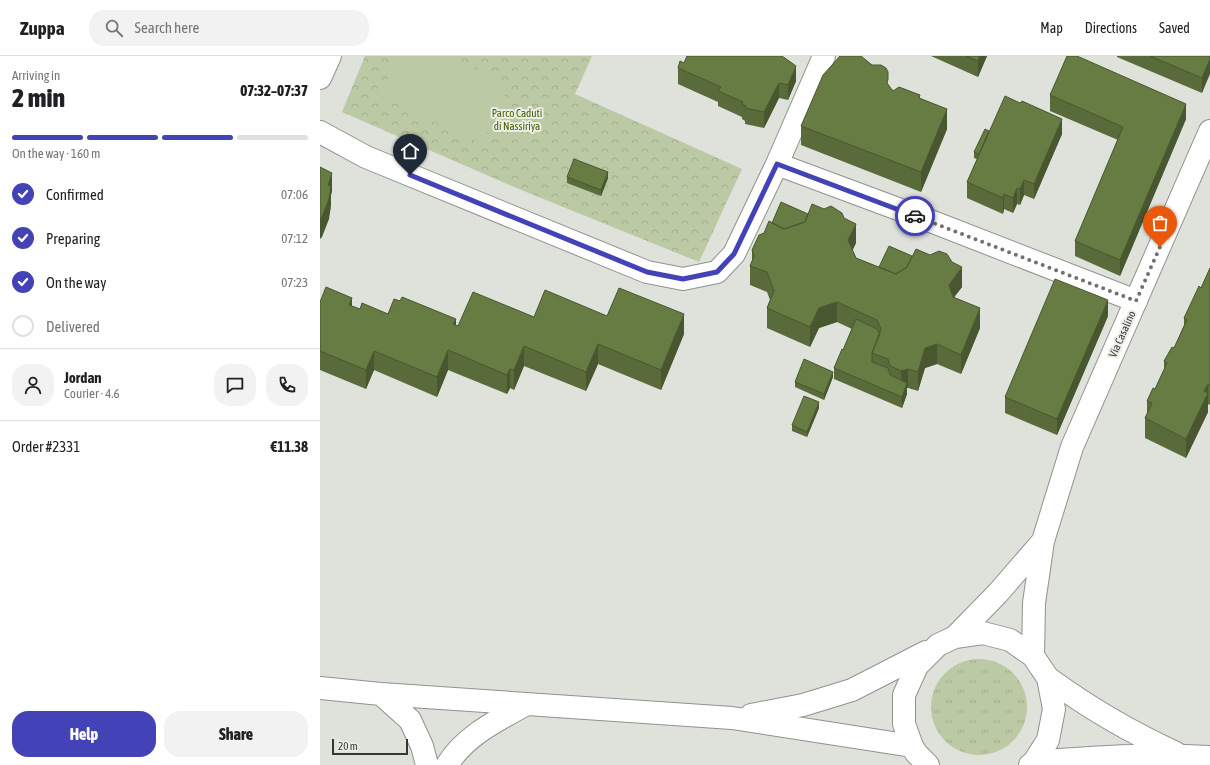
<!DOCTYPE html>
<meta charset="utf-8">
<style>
:root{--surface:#fff;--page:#f2f2f2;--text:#202124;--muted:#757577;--line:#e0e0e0;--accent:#4442b7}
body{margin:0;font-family:"Asap Condensed",sans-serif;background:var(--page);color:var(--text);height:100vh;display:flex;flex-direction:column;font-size:15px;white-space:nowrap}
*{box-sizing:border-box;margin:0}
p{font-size:13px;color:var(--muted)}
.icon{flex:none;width:22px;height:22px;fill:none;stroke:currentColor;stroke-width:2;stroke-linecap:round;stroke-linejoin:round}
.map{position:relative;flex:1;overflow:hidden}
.panel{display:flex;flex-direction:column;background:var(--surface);width:320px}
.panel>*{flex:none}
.scale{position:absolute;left:12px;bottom:10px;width:76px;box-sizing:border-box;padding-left:4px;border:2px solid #363734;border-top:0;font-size:11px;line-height:14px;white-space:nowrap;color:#363734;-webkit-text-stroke:3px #ecefe8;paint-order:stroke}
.pin{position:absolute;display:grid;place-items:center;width:34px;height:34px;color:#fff;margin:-41px -17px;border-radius:50% 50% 50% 0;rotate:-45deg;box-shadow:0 0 4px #0007}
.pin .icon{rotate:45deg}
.courier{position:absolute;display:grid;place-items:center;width:40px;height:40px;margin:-20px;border:3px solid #4442b7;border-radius:50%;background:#fff;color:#222;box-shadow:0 1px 5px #0007}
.head em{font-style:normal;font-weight:800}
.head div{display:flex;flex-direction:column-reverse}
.head{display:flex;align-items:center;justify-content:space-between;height:68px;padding:0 12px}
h1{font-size:26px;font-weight:800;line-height:30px}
.bar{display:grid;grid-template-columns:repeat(4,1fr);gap:6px 4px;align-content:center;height:48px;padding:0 12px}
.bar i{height:5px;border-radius:3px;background:var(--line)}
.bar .current{background:var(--accent)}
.bar p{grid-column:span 4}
.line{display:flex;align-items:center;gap:10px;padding:0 12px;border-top:1px solid var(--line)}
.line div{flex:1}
.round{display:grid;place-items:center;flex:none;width:42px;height:42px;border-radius:16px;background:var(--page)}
ol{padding:0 12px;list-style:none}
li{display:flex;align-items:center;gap:12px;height:44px}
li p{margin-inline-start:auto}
li .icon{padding:4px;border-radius:50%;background:var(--accent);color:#fff;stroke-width:4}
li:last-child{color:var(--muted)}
li i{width:22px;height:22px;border:2px solid var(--line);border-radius:50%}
.action{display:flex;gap:8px;margin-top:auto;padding:8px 12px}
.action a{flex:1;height:46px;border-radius:16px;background:var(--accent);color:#fff;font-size:16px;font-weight:800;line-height:46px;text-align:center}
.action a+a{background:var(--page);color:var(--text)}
header{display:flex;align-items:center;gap:24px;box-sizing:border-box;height:56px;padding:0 20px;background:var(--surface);border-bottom:1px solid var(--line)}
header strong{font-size:19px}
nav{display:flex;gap:22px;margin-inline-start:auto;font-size:14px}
.search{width:280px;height:36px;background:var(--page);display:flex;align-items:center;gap:10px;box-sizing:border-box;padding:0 14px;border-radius:16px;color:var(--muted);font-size:15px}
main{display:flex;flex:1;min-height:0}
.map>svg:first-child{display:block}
.grass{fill:url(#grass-tufts)}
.park{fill:url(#park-crowns)}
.garden{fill:#bbcaa4}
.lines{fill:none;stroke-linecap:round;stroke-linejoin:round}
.street-casing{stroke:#90938d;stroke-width:24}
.secondary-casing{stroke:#90938d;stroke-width:24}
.street{stroke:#fff;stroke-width:22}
.secondary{stroke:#fff;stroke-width:22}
.wall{fill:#596b3a}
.shaded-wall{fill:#48572f}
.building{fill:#677c43;stroke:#48572f}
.done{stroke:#71726e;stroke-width:4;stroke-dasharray:0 7.2}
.route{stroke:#4442b7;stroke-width:5}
.labels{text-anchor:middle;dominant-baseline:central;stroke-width:4;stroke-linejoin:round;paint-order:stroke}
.park-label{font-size:11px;fill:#476000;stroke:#ecefe8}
.street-label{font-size:11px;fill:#363734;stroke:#ecefe8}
</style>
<header>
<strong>Zuppa</strong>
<div class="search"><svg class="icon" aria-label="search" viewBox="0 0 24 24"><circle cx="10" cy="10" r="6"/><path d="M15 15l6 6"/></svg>Search here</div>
<nav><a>Map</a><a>Directions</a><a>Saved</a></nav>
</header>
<main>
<section class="panel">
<div class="head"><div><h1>2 min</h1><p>Arriving in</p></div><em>07:32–07:37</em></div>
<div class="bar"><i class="current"></i><i class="current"></i><i class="current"></i><i></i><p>On the way · 160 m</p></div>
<ol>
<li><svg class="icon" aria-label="check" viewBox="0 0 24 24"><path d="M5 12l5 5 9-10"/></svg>Confirmed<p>07:06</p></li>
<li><svg class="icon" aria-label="check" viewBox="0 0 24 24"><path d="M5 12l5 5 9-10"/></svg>Preparing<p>07:12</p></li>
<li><svg class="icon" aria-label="check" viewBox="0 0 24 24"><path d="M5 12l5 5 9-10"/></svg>On the way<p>07:23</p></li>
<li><i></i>Delivered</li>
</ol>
<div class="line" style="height:72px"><a class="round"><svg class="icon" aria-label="person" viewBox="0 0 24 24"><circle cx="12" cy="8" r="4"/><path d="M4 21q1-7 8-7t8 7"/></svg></a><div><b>Jordan</b><p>Courier · 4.6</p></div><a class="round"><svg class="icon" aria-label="chat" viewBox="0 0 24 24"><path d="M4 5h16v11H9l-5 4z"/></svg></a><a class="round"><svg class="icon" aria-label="phone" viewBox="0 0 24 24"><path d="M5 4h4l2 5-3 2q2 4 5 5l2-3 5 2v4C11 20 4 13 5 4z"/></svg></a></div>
<div class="line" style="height:52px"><div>Order #2331</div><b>€11.38</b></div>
<div class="action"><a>Help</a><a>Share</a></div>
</section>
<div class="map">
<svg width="890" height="709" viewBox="0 0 890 709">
<defs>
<pattern id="grass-tufts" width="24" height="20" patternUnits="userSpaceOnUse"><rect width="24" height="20" fill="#bbcaa4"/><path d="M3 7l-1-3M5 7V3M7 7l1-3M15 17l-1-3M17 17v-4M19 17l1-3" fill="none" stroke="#a1ae8e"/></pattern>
<pattern id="park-crowns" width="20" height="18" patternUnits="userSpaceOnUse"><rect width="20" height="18" fill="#bbcaa4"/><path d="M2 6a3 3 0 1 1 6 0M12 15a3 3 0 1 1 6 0" fill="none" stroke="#a1ae8e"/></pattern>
</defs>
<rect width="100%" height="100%" fill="#dfe1db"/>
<path class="grass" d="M611 651a48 48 0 1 1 96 0a48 48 0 1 1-96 0Z"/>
<path class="park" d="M45,0h227l-17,38 167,75 -43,93 -185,-75 -172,-75z"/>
<path class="garden" d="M78,0h50l62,29 -28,59 -102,-48z"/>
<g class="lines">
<defs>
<path id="street" d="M0,22l10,-22
M0,76l46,25 281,115 36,7 34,-7 17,-18 43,-90 47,-108
M457,108l156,58 203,79"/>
<path id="secondary" d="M635,581l43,-44 45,-52
M713,600l1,-53 9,-62 29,-94 138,-316
M728,622c41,30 82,54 128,75
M0,632l61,6 351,24 180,28
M61,638l29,26 12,26 5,19
M431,659l52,-10 49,-15 74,-38
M714,706c58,-5 117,-9 176,-5
M127,709c18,-29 49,-44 78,-60
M608,709l-12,-12 -4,-7 -8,-22v-29l13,-29 21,-21 17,-8 28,-4 27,7 23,16 15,22 6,31 -6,31 -14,22 -4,3"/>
</defs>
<use href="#street" class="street-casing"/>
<use href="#secondary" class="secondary-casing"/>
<use href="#street" class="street"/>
<use href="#secondary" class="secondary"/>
</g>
<path class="wall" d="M611,0h56l-9,21z
M797,0h93l-8,37 -85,-36z
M364,7l112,18 -8,19 -9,-2 -15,30 -19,-4v-3l-3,-2v-2l-24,-11v-4l-40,-18v-16z
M568,29l5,6 27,7 27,31 -26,63 -120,-47v-19z
M730,39l136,24 -66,157 -45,-20v-15l43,-101 -68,-29z
M669,75l73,3 -28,65 -10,-4 -4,10 -3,-1 -4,9 -9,-4 -1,5 -36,-16v-16l10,-23 -3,-1v-6z
M247,121l41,1 -7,18 -34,-13z
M488,158l36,4 12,25 -4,7 4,8 23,9 83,20 -8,10 26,31 -19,46 -24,-10 -12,4 -7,23 -10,-3h-1v6l-5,14 -68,-29v-11l9,-18 9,-21 -15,-7 -18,6 -9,19 -43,-19v-20l3,-8 -3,-8 -17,-7v-19l2,-5v-11l20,-27z
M890,212v137l-2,-1v8l-22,46 -41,-20v-20l2,-4v-13l8,-12 9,-19v-9l10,-13 10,-23v-7l17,-30z
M0,246l32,4 8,3 96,16 2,1 76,-9 73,-1 77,18 -23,56 -63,-26 -12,27 -62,-25 -10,24 -4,-2 -3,6 -59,-24 -11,27 -63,-27 -8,19 -46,-19z
M788,260l-51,119 -52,-22v-16z
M513,321l-9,23 -29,-13v-5z
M499,352l-12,29 -15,-6v-6z"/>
<path class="shaded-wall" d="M660,0h7l-9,21v-16z
M890,3v15l-8,19v-15z
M476,10v15l-8,19v-15z
M459,27v15l-15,30v-16z
M866,48v15l-66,157v-16z
M627,53v20l-26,63v-20z
M742,63v15l-28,65v-15z
M288,116v6l-7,18v-6z
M12,117v19l-1,3v11l-2,13 -7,18 -2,2v-19l8,-35z
M704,124v15l-4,10v-16z
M697,132v16l-4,9v-15z
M684,138v15l-1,5v-16z
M536,168v19l-8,17v-20z
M642,211v20l-13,17v-19z
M32,242v19l-3,-12z
M788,244v16l-51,119v-16z
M517,246v20l-18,6 -9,19v-20l9,-19z
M660,252v20l-19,46v-19z
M364,258v20l-23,56v-20z
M136,263v19l-3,-14z
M278,288v20l-12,27v-19z
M617,288v20l-12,4 -7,23v-19l7,-24z
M204,290v20l-10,24v-20z
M128,294v20l-11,27v-20z
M54,295v19l-8,19v-19z
M190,313v19l-3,6v-19z
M588,313v19h-1v6l-5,14 -1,-37z
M513,316v5l-9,23v-6z
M888,328v28l-22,46v-19l18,-48z
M499,346v6l-12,29v-5z"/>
<path class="building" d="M367,0h95l14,10 -8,19 -9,-2 -15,29 -19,-4 1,-2 -4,-2 1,-2 -25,-11 3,-4 -43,-19 2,-7 4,2z
M520,0h21l11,9h9l5,3 2,4v7l-1,4 6,8 6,-4 21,8 -1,3 28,11 -26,63 -120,-46 22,-51z
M646,0h14l-2,5z
M747,0h10l109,48 -66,156 -45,-19 48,-114 -73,-32z
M830,0h60v3l-8,19z
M685,40l15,7 2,-2 40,18 -28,65 -10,-4 -4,9 -3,-1 -4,10 -9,-4 -1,4 -36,-16z
M665,73l4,2 -10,23 -5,-2z
M254,103l34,13 -7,18 -34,-13z
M0,111l12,6 -4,12 3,1 -2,13 -7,18 -2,3z
M461,146l27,12 -3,8 -21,7 -12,-6z
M492,148l12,5 7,-3 11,7 2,5 12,6 -8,16 8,18 40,16 11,-7 9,-18 14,6 9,-4 8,3 5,8 10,5 -13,18 4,12 27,11 -19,47 -24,-11 -12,4 -7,24 -10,-3 -7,2 -11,-5 -2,-7 -16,-6 9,-24 -4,-9 -40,-18 -18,6 -9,19 -43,-19 7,-17 -7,-19 -17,-6 4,-10 -2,-6 7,-15 5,-2 5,-12 15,8 21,-7z
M569,190l23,10 -5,11 -11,7 -17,-7z
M890,212v118l-2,-2 -4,7 4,2 -22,46 -41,-21 7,-15 -5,-2 6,-13 2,1 12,-26 -3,-2 8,-14 2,1 13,-28 -3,-2 15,-32 2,2z
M735,223l53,21 -51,119 -52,-22z
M6,231l26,11 -3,7 11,4 2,-6 26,11 6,-15 6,2 2,-4 54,22 -3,5 5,2 15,-34 61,25 11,-27 62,26 12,-28 65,26 -23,56 -63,-26 -12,28 -62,-26 -10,24 -4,-1 -3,6 -59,-25 -11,27 -63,-26 -8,19 -46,-19v-49z
M536,263l21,10 3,5 -8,19v9l16,6 2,7 17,8 -5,14 -68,-29 8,-19 1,1z
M484,303l29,13 -9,22 -29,-12z
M484,340l15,6 -12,30 -15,-7z"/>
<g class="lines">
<path class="done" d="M595,160l221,85 24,-54"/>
<path class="route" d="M90,119l237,97 36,7 34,-7 17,-18 43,-90 138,52"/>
</g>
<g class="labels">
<g class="park-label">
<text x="197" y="57">Parco Caduti<tspan x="197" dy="13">di Nassiriya</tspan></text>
</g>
<g class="street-label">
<text transform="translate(802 278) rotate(-66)">Via Casalino</text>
</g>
</g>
</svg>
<div class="scale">20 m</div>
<div class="pin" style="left:840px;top:191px;background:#ea580c"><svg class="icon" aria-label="bag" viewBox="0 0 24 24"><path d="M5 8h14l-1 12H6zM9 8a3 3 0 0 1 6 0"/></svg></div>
<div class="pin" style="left:90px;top:119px;background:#1f2937"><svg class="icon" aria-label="home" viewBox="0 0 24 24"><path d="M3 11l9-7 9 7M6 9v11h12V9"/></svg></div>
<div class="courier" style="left:595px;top:160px"><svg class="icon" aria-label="car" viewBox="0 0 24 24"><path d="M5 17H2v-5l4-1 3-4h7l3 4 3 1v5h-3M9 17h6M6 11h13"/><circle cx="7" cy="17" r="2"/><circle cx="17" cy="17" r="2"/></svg></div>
</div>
</main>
